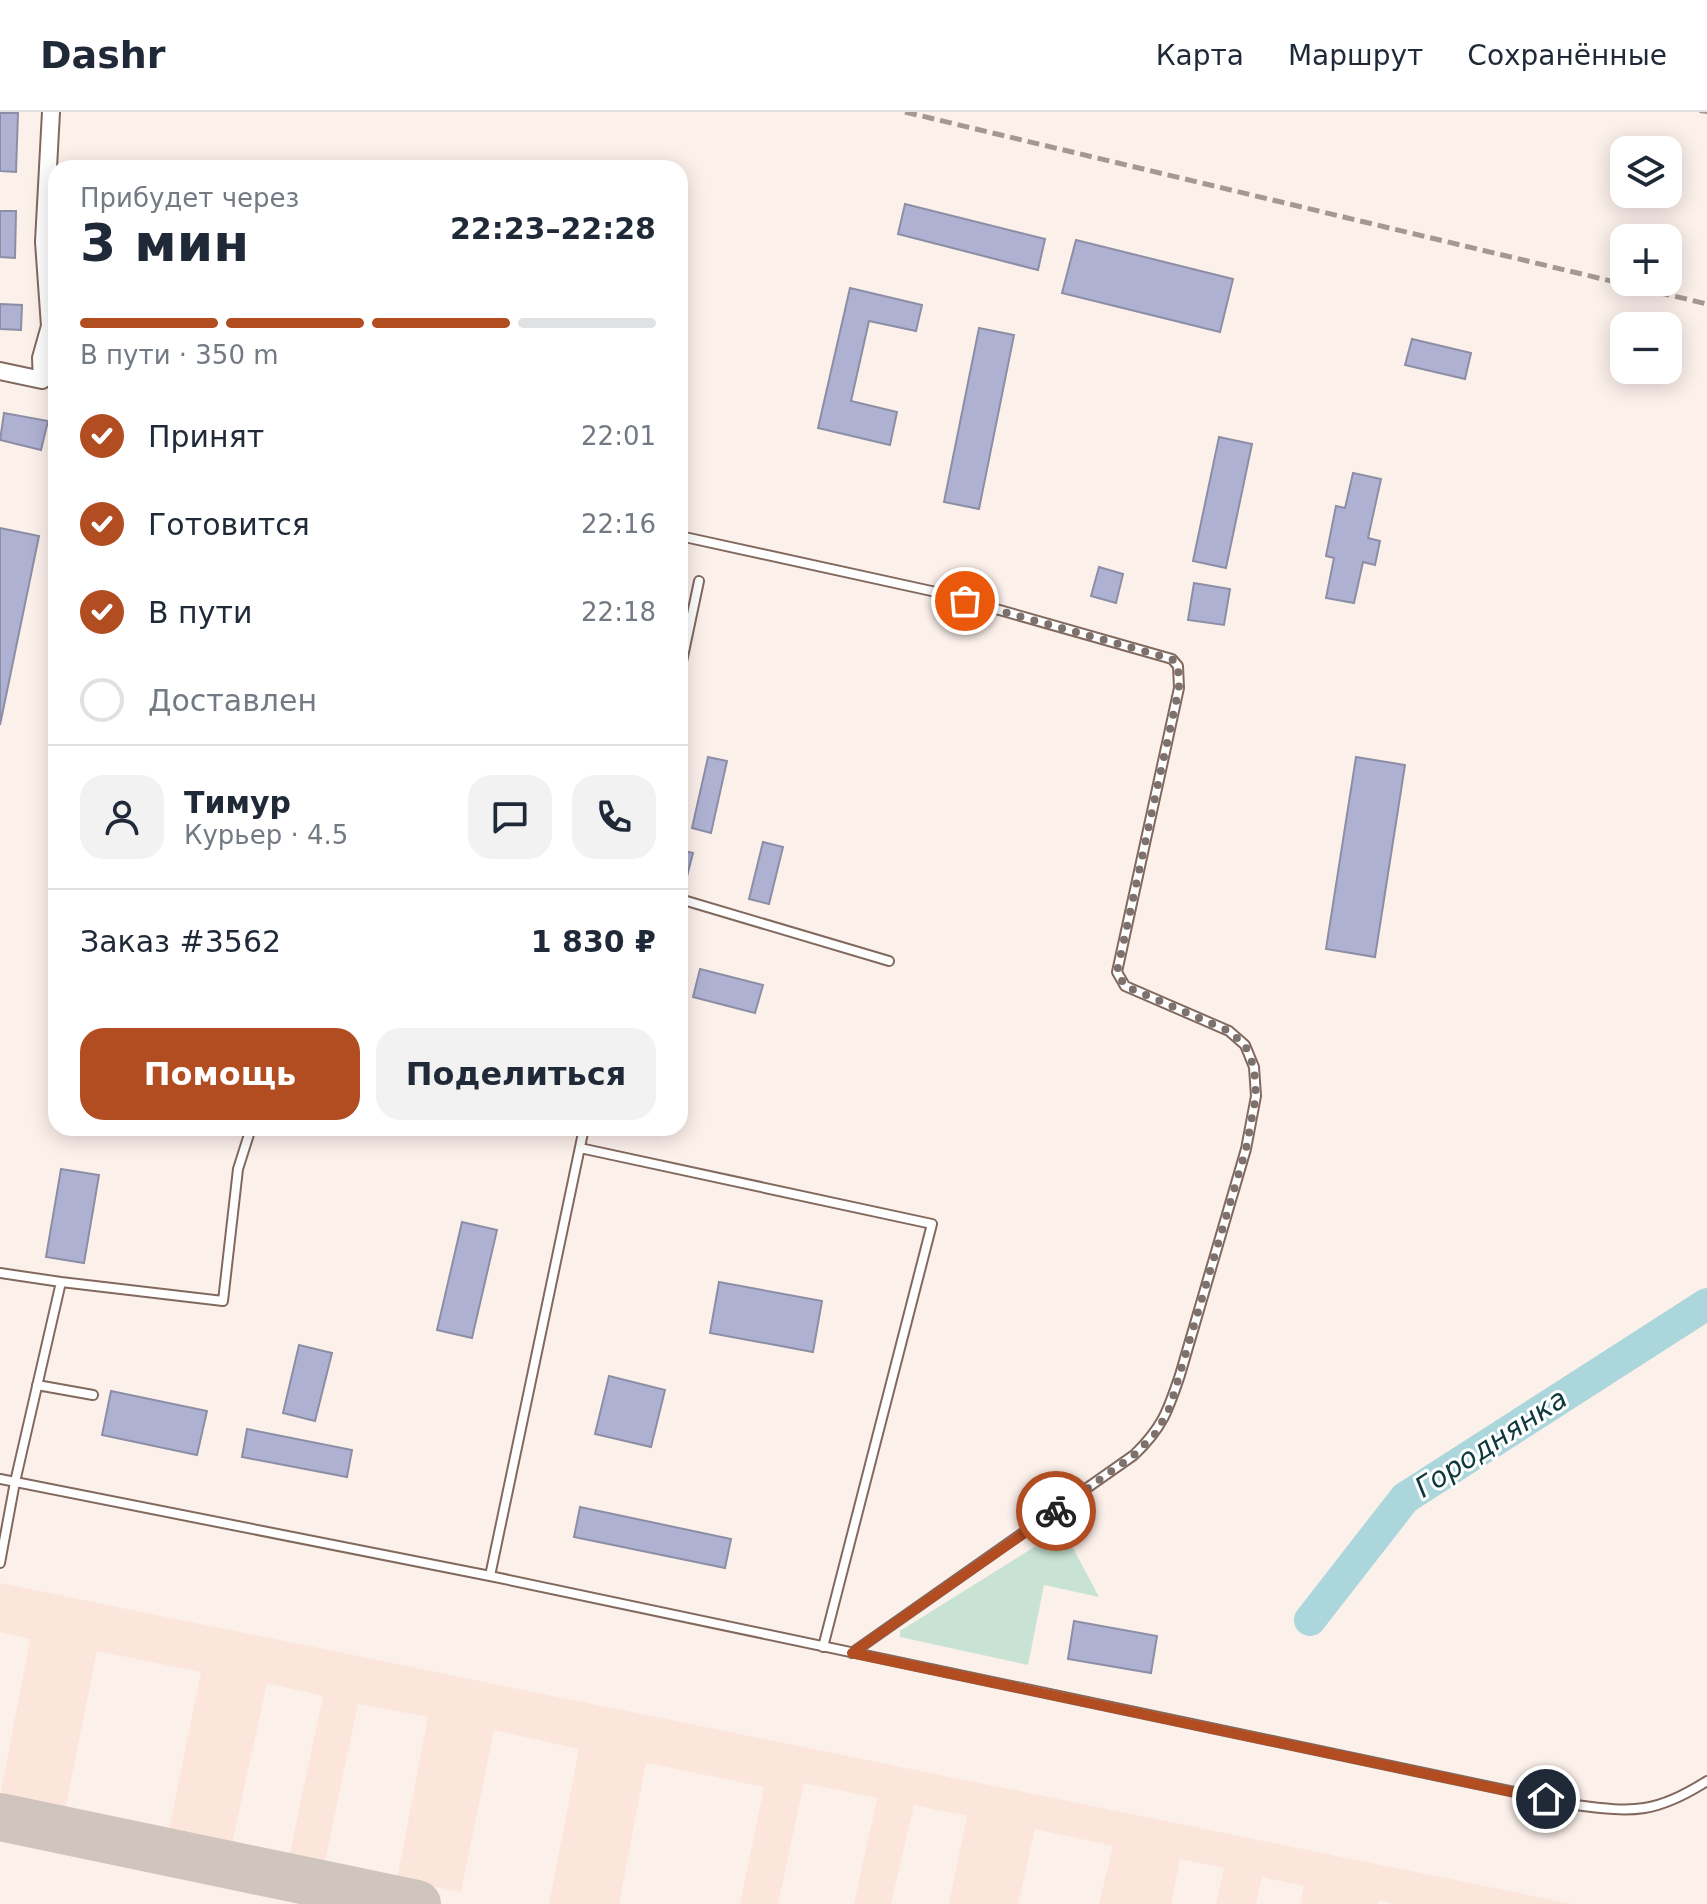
<!DOCTYPE html>
<html lang="ru">
<meta charset="utf-8">
<style>
:root{--surface:#fff;--page:#f2f2f3;--text:#1f2937;--muted:#747a83;--line:#e0e1e3;--accent:#b24c21}
body{margin:0;font-family:"DejaVu Sans",sans-serif;background:var(--page);color:var(--text);height:100vh;display:flex;flex-direction:column;font-size:30px;white-space:nowrap}
*{box-sizing:border-box;margin:0}
p{font-size:26px;color:var(--muted)}
.icon{flex:none;width:44px;height:44px;fill:none;stroke:currentColor;stroke-width:2;stroke-linecap:round;stroke-linejoin:round}
.map{position:relative;flex:1;overflow:hidden}
.panel{position:absolute;left:48px;top:48px;width:640px;height:976px;display:flex;flex-direction:column;background:var(--surface);border-radius:24px;box-shadow:0 4px 20px #0003}
.panel>*{flex:none}
.buttons{position:absolute;left:1610px;top:24px;display:grid;gap:16px}
.buttons a{display:grid;place-items:center;width:72px;height:72px;border-radius:16px;background:var(--surface);box-shadow:0 4px 20px #0003;font-size:40px}
.pin{position:absolute;display:grid;place-items:center;width:68px;height:68px;color:#fff;margin:-34px;border:4px solid #fff;border-radius:50%;box-shadow:0 2px 8px #0007}
.courier{position:absolute;display:grid;place-items:center;width:80px;height:80px;margin:-40px;border:6px solid #b24c21;border-radius:50%;background:#fff;color:#222;box-shadow:0 2px 10px #0007}
.summary em{font-style:normal;font-weight:800}
.summary div{display:flex;flex-direction:column-reverse}
.summary{display:flex;align-items:center;justify-content:space-between;height:136px;padding:0 32px}
h1{font-size:52px;font-weight:800;line-height:60px}
.bar{display:grid;grid-template-columns:repeat(4,1fr);gap:12px 8px;align-content:center;height:96px;padding:0 32px}
.bar i{height:10px;border-radius:6px;background:var(--line)}
.bar .current{background:var(--accent)}
.bar p{grid-column:span 4}
.line{display:flex;align-items:center;gap:20px;padding:0 32px;border-top:2px solid var(--line)}
.line div{flex:1}
.round{display:grid;place-items:center;flex:none;width:84px;height:84px;border-radius:24px;background:var(--page)}
ol{padding:0 32px;list-style:none}
li{display:flex;align-items:center;gap:24px;height:88px}
li p{margin-inline-start:auto}
li .icon{padding:8px;border-radius:50%;background:var(--accent);color:#fff;stroke-width:4}
li:last-child{color:var(--muted)}
li i{width:44px;height:44px;border:4px solid var(--line);border-radius:50%}
.cta{display:flex;gap:16px;margin-top:auto;padding:16px 32px}
.cta a{flex:1;height:92px;border-radius:24px;background:var(--accent);color:#fff;font-size:32px;font-weight:800;line-height:92px;text-align:center}
.cta a+a{background:var(--page);color:var(--text)}
header{display:flex;align-items:center;gap:48px;box-sizing:border-box;height:112px;padding:0 40px;background:var(--surface);border-bottom:2px solid var(--line)}
header strong{font-size:38px}
nav{display:flex;gap:44px;margin-inline-start:auto;font-size:28px}
.map>svg:first-child{display:block}
.built{fill:#fce6dc}
.green{fill:#c8e3d4}
.lines{fill:none;stroke-linecap:round;stroke-linejoin:round}
.river{stroke:#abd7dc;stroke-width:32}
.taxiway{stroke:#d0c4bf;stroke-width:48}
.building{fill:#aeb1d1;stroke:#8c8ea6;stroke-width:2}
.lane-casing{stroke:#82695e;stroke-width:12}
.street-casing{stroke:#82695e;stroke-width:20}
.lane{stroke:#fff;stroke-width:8}
.street{stroke:#fff;stroke-width:16}
.tram{stroke:#a39893;stroke-width:2}
.rail{stroke:#a39893;stroke-width:5;stroke-dasharray:12 6;stroke-linecap:butt}
.done{stroke:#7d716d;stroke-width:8;stroke-dasharray:0 14.4}
.route{stroke:#b24c21;stroke-width:10}
.labels{text-anchor:middle;dominant-baseline:central;stroke-width:6;stroke-linejoin:round;paint-order:stroke}
.water-label{font-size:28px;font-style:italic;fill:#0d383c;stroke:#fff}
</style>
<header>
<strong>Dashr</strong>
<nav><a>Карта</a><a>Маршрут</a><a>Сохранённые</a></nav>
</header>
<div class="map">
<svg width="1707" height="1792" viewBox="0 0 1707 1792">
<rect width="100%" height="100%" fill="#fcf0eb"/>
<path class="built" d="M0,1471l1572,321h-177l-16,-4 -2,4h-77l4,-18 -42,-9 -6,27h-40l8,-36 -44,-9 -9,45h-72l14,-58 -78,-17 -17,75h-69l18,-88 -53,-11 -23,99h-37l23,-106 -73,-15 -26,121h-38l24,-117 -118,-24 -27,141h-70l30,-155 -85,-19 -33,162 -64,-13 31,-162 -70,-13 -34,162 -35,-9 34,-161 -56,-13 -35,161 -63,-14 32,-158 -104,-21 -32,159 -65,-13 30,-158 -30,-7z"/>
<path class="green" d="M1063,1417l36,68 -55,-12 -16,80 -128,-28v-6z"/>
<g class="lines">
<path class="river" d="M1310,1508l95,-122 302,-194"/>
<path class="taxiway" d="M0,1705l417,87"/>
</g>
<path class="building" d="M0,1h18l-2,59 -16,-1z
M905,92l140,35 -7,31 -140,-36z
M0,99h16l-1,47 -15,-1z
M1076,128l157,39 -13,53 -158,-39z
M850,176l72,17 -6,26 -47,-10 -18,80 46,11 -7,33 -72,-17z
M0,192l22,1 -1,25 -21,-1z
M979,216l35,7 -35,174 -35,-7z
M1412,227l59,14 -6,26 -60,-14z
M4,301l44,8 -7,29 -41,-10z
M1219,325l33,7 -26,124 -33,-7z
M1353,361l28,6 -13,59 12,3 -5,24 -12,-3 -9,41 -28,-5 8,-40 -8,-2 10,-50 9,2z
M0,416l39,8 -39,189z
M1099,455l24,7 -7,29 -25,-7z
M1194,471l36,6 -6,36 -36,-5z
M708,645l19,4 -16,72 -19,-5z
M1356,645l49,8 -30,192 -49,-8z
M763,730l20,5 -14,57 -20,-5z
M680,738l13,3 -9,35 -4,-1z
M700,857l63,16 -8,28 -62,-16z
M61,1057l38,6 -15,88 -38,-6z
M462,1110l35,8 -25,108 -35,-8z
M719,1170l103,19 -9,51 -103,-19z
M299,1233l33,8 -17,68 -32,-8z
M609,1264l56,14 -14,57 -56,-13z
M111,1279l96,20 -10,44 -95,-20z
M247,1317l105,21 -5,27 -105,-20z
M580,1395l151,32 -6,29 -151,-31z
M1074,1509l83,15 -6,37 -83,-14z"/>
<g class="lines">
<defs>
<path id="lane" d="M42,268l14,4
M680,424l256,56 236,67 6,7 1,22 -62,284 8,14 104,45 16,14 9,22 2,29 -10,53 -66,226c-12,36 -18,53 -46,80l-282,198
M680,559l19,-90
M680,787l209,62
M580,1036l352,76 -109,423
M0,1161l61,9
M37,1273l56,10
M0,1367l490,97 1086,229c58,8 81,8 131,-24
M0,1451l15,-81 46,-200 162,19 15,-132 13,-41
M490,1464l94,-448"/>
<path id="street" d="M0,259l42,9 -1,-22 9,-32 -6,-84 7,-130"/>
</defs>
<use href="#lane" class="lane-casing"/>
<use href="#street" class="street-casing"/>
<use href="#lane" class="lane"/>
<use href="#street" class="street"/>
<path class="tram" d="M1700,0l7,1"/>
<path class="rail" d="M905,0l802,192"/>
</g>
<g class="lines">
<path class="done" d="M965,489l207,58 6,7 1,22 -62,284 8,14 104,45 16,14 9,22 2,29 -10,53 -76,258 -14,26 -22,22 -78,56"/>
<path class="route" d="M1056,1399l-204,142 694,146"/>
</g>
<g class="labels">
<g class="water-label">
<text transform="translate(1491 1331) rotate(-33)">Городнянка</text>
</g>
</g>
</svg>
<div class="buttons">
<a><svg class="icon" aria-label="layers" viewBox="0 0 24 24"><path d="M12 4l9 5-9 5-9-5zM3 14l9 5 9-5"/></svg></a>
<a>+</a>
<a>−</a>
</div>
<div class="pin" style="left:965px;top:489px;background:#ea580c"><svg class="icon" aria-label="bag" viewBox="0 0 24 24"><path d="M5 8h14l-1 12H6zM9 8a3 3 0 0 1 6 0"/></svg></div>
<div class="pin" style="left:1546px;top:1687px;background:#1f2937"><svg class="icon" aria-label="home" viewBox="0 0 24 24"><path d="M3 11l9-7 9 7M6 9v11h12V9"/></svg></div>
<div class="courier" style="left:1056px;top:1399px"><svg class="icon" aria-label="bike" viewBox="0 0 24 24"><circle cx="6" cy="16" r="4"/><circle cx="18" cy="16" r="4"/><path d="M6 16l4-8h5l3 8M10 8l3 8H6M13 5h3"/></svg></div>
<section class="panel">
<div class="summary"><div><h1>3 мин</h1><p>Прибудет через</p></div><em>22:23–22:28</em></div>
<div class="bar"><i class="current"></i><i class="current"></i><i class="current"></i><i></i><p>В пути · 350 m</p></div>
<ol>
<li><svg class="icon" aria-label="check" viewBox="0 0 24 24"><path d="M5 12l5 5 9-10"/></svg>Принят<p>22:01</p></li>
<li><svg class="icon" aria-label="check" viewBox="0 0 24 24"><path d="M5 12l5 5 9-10"/></svg>Готовится<p>22:16</p></li>
<li><svg class="icon" aria-label="check" viewBox="0 0 24 24"><path d="M5 12l5 5 9-10"/></svg>В пути<p>22:18</p></li>
<li><i></i>Доставлен</li>
</ol>
<div class="line" style="height:144px"><a class="round"><svg class="icon" aria-label="person" viewBox="0 0 24 24"><circle cx="12" cy="8" r="4"/><path d="M4 21q1-7 8-7t8 7"/></svg></a><div><b>Тимур</b><p>Курьер · 4.5</p></div><a class="round"><svg class="icon" aria-label="chat" viewBox="0 0 24 24"><path d="M4 5h16v11H9l-5 4z"/></svg></a><a class="round"><svg class="icon" aria-label="phone" viewBox="0 0 24 24"><path d="M5 4h4l2 5-3 2q2 4 5 5l2-3 5 2v4C11 20 4 13 5 4z"/></svg></a></div>
<div class="line" style="height:104px"><div>Заказ #3562</div><b>1 830 ₽</b></div>
<div class="cta"><a>Помощь</a><a>Поделиться</a></div>
</section>
</div>
